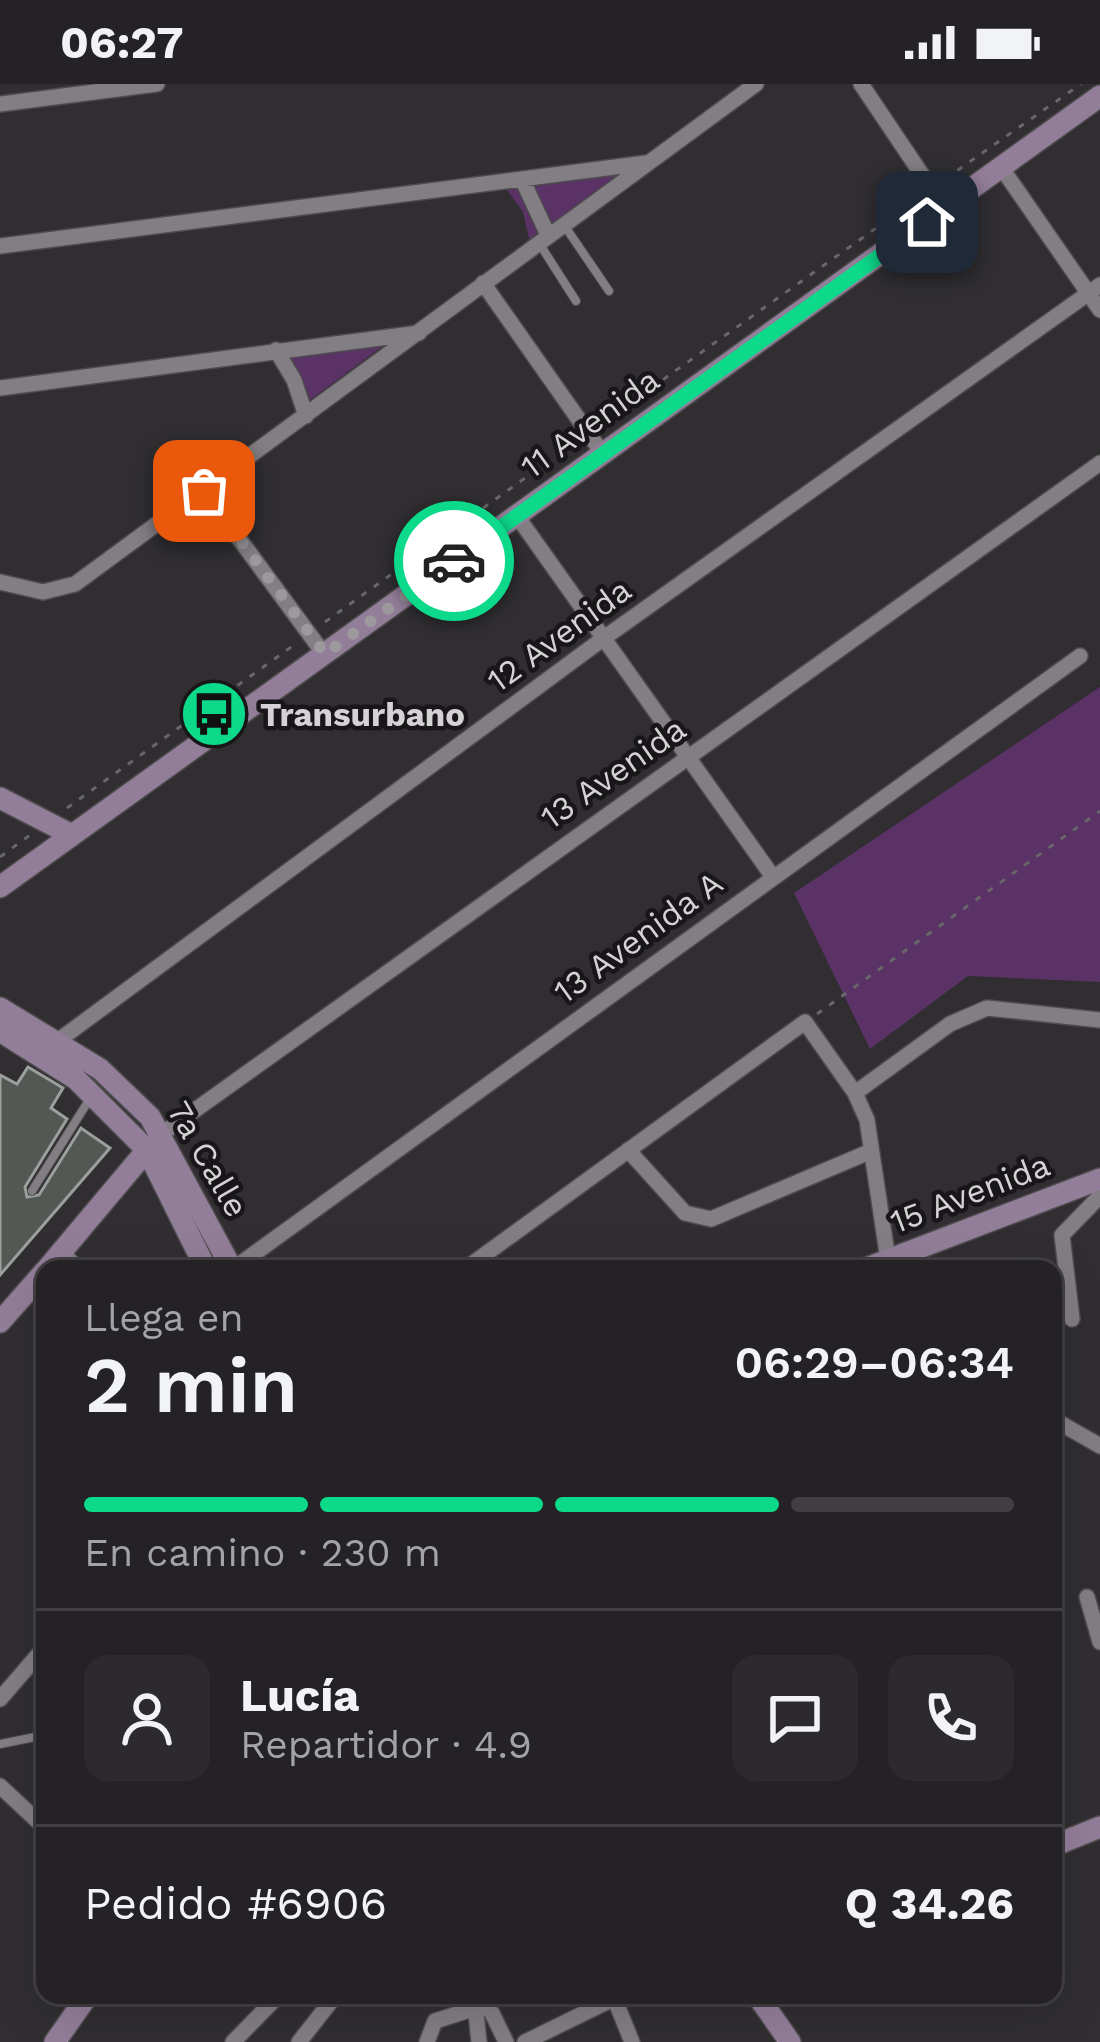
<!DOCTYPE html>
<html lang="es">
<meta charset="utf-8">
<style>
:root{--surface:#242225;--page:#2c2a2d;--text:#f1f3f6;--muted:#a3a4a7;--line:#413f42;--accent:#0cd98a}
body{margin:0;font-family:"Work Sans",sans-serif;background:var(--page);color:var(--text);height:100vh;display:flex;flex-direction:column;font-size:45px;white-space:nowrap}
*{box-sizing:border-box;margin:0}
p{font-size:39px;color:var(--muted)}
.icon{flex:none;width:66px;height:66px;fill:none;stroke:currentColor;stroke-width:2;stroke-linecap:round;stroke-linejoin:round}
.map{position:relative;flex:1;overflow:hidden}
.details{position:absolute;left:36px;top:1176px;width:1026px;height:744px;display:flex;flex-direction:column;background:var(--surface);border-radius:24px;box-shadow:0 12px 48px #0002,0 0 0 3px var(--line)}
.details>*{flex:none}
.pin{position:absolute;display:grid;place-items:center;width:102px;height:102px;color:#fff;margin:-51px;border-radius:24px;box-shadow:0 6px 18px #0006}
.courier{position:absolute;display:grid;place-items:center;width:120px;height:120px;margin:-60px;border:9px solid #0cd98a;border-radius:50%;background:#fff;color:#222;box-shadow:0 3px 15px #0007}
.overview em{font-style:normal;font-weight:600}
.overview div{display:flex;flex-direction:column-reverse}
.overview{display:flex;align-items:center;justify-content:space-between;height:204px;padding:0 48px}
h1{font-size:78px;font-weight:600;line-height:90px}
.bar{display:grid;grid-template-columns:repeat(4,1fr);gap:18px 12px;align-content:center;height:144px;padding:0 48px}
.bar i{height:15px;border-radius:9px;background:var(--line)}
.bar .selected{background:var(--accent)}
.bar p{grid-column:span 4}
.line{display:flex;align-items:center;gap:30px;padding:0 48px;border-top:3px solid var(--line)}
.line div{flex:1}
.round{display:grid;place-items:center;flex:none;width:126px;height:126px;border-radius:24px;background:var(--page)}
.status{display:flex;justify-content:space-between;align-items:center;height:84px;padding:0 60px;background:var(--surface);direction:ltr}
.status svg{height:33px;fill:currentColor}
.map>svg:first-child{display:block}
.green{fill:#5a3266}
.building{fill:#535855;stroke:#9ba09d;stroke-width:3}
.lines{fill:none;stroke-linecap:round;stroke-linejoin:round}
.lane-casing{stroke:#4d4b4d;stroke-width:10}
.street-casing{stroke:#4d4b4d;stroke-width:18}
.secondary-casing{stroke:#4d4b4d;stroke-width:24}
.path{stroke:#686668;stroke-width:3;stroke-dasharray:6 9;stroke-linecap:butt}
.lane{stroke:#827e83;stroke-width:8}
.street{stroke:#827e83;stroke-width:15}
.secondary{stroke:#937e9a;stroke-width:21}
.done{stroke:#9b999b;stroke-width:12;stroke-dasharray:0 21.6}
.route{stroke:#0cd98a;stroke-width:15}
.labels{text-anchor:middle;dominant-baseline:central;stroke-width:9;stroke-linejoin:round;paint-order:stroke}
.street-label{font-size:33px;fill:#d4d2d4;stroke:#181618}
.poi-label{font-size:33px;font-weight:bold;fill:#d4d2d4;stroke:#181618;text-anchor:start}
</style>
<div class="status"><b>06:27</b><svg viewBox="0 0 49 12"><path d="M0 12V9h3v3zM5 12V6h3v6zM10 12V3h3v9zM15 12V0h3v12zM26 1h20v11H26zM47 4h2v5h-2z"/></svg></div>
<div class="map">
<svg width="1100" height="1958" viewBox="0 0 1100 1958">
<rect width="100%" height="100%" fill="#302e31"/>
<path class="green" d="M647,78l-116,85 -8,-35 -22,-30z
M384,261l-74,55 -20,-44z
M1100,603v295l-132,-6 -98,73 -76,-156z"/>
<path class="building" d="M28,983l35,21 -12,20 16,11 -42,68 2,10 12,-2 42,-67 29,20 -110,127v-200l17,9z"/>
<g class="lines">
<defs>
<path id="lane" d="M564,141l45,66
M539,159l37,58
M32,1107l57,-91
M65,1167l19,18
M0,1660l45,-9"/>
<path id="street" d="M861,0l84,125
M0,20l157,-20
M1001,83l99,143
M522,95l26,56
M0,162l646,-83
M483,199l120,171
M276,266l18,30 12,36
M0,304l419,-55
M204,407l120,163
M517,432l256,361
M0,498l43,10 32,-8 681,-500
M59,956l545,-402 496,-353
M855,1009l95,-69 37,-16 113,12
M163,1049l937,-670
M628,1066l57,63 26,6 158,-67
M233,1185l847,-613
M465,1185l340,-247 50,71 12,27 21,140
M1072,1235l-10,-84 38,-39
M1053,1335l47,27
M1087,1513l13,45
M0,1615l45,-52
M0,1702l45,42
M474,1911l18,18 14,29
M613,1911l19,47
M475,1920l4,38
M233,1958l46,-47
M299,1958l37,-47
M427,1958l8,-21 41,-13
M525,1958l90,-44"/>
<path id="secondary" d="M0,714l72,37
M0,803l1100,-791
M0,924l100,61 50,48 82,152
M0,947l76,48 71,71 59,119
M47,1185l100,-119
M864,1185l236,-90
M0,1238l45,-51
M1053,1762l47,-19
M757,1911l33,47
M55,1958l33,-47"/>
</defs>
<use href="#lane" class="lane-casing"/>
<use href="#street" class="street-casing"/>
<use href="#secondary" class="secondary-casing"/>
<path class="path" d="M945,95l136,-95
M602,339l315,-224
M325,538l250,-180
M67,724l231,-166
M0,773l30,-22
M817,930l283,-203"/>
<use href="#lane" class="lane"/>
<use href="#street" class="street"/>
<use href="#secondary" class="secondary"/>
</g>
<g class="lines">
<path class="done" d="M204,407l121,163 129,-93"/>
<path class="route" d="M454,477l473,-339"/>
</g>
<defs>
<symbol id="bus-disc" viewBox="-11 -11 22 22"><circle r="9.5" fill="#0cd98a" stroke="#181618"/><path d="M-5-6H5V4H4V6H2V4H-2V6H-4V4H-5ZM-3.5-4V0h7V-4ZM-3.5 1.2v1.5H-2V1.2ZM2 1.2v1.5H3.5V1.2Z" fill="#111"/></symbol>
</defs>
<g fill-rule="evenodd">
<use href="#bus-disc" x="176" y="592" width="76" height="76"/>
</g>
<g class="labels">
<g class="street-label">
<text transform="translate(590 339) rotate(-36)">11 Avenida</text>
<text transform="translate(559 551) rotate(-36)">12 Avenida</text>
<text transform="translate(613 689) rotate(-35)">13 Avenida</text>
<text transform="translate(638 853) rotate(-36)">13 Avenida A</text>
<text transform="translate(208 1075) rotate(60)">7a Calle</text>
<text transform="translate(970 1109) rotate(-21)">15 Avenida</text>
</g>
<g class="poi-label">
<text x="260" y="630">Transurbano</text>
</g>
</g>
</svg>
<div class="pin" style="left:204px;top:407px;background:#ea580c"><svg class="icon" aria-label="bag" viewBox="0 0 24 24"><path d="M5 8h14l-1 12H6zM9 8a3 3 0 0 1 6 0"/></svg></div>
<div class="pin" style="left:927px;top:138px;background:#1f2937"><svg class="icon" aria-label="home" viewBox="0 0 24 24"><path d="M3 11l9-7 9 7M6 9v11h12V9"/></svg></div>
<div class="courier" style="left:454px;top:477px"><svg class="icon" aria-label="car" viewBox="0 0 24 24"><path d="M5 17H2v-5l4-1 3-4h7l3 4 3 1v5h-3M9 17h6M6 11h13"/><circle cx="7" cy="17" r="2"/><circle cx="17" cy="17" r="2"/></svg></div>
<section class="details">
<div class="overview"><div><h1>2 min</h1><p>Llega en</p></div><em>06:29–06:34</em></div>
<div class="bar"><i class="selected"></i><i class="selected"></i><i class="selected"></i><i></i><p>En camino · 230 m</p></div>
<div class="line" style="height:216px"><a class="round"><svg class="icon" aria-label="person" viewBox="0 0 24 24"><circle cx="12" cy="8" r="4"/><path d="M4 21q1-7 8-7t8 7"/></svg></a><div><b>Lucía</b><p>Repartidor · 4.9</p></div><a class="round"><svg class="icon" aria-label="chat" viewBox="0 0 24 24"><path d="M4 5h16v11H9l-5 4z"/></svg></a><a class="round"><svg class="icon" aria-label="phone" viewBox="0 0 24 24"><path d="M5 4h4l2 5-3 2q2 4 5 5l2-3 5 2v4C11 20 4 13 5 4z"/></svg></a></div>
<div class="line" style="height:156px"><div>Pedido #6906</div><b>Q 34.26</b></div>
</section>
</div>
